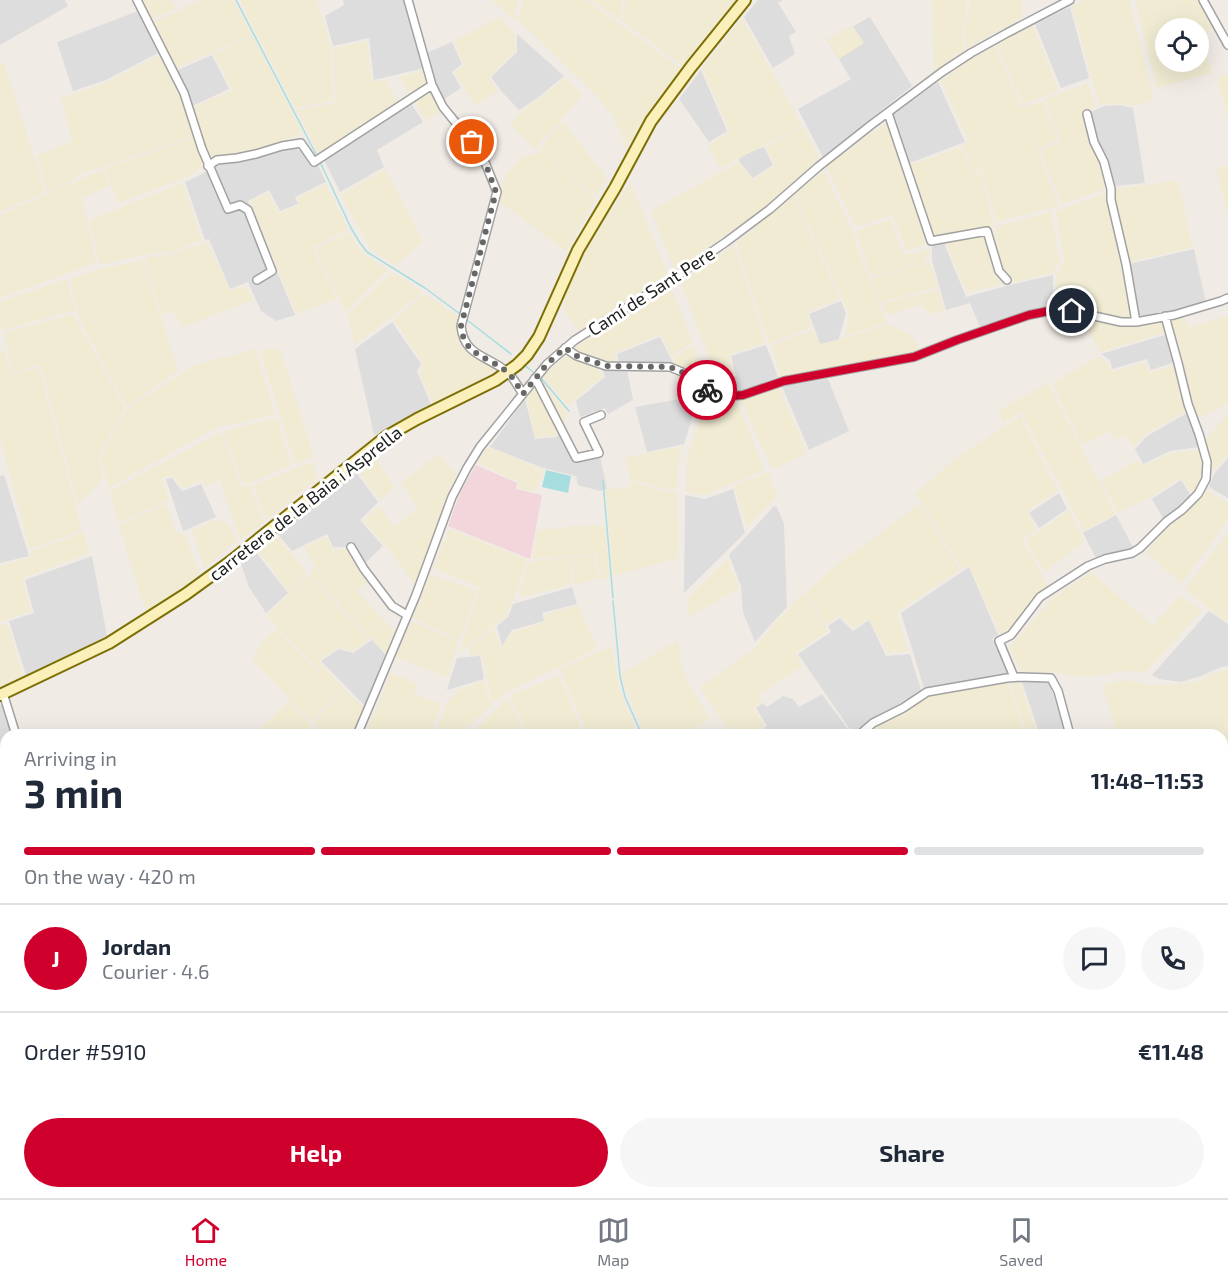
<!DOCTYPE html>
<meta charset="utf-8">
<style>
:root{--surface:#fff;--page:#f6f6f7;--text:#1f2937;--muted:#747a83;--line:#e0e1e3;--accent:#d0002c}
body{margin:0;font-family:"Exo 2",sans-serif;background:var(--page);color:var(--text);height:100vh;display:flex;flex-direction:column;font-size:22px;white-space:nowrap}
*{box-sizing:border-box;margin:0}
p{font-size:20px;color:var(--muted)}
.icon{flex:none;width:33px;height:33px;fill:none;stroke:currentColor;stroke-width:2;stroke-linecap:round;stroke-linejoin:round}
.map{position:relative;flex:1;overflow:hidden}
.details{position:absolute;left:0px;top:729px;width:1228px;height:470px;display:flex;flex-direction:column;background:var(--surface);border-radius:18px 18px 0 0;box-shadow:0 6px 24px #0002}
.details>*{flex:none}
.controls{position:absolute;left:1155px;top:18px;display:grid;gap:12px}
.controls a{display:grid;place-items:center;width:54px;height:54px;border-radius:50%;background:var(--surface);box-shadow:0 6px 24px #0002;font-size:30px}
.pin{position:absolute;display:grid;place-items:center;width:51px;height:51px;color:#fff;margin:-26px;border:3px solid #fff;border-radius:50%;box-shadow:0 2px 6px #0007}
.courier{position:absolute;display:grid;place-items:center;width:60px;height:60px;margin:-30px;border:4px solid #d0002c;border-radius:50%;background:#fff;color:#222;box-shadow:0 2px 8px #0007}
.summary em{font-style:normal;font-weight:700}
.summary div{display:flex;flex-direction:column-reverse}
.summary{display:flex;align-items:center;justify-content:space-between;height:102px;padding:0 24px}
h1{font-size:39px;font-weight:700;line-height:45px}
.bar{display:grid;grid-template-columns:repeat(4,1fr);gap:9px 6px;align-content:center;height:72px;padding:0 24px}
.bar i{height:8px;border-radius:4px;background:var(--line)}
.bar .current{background:var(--accent)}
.bar p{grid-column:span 4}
.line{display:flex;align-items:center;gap:15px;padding:0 24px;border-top:2px solid var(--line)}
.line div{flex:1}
.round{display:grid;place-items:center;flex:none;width:63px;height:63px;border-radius:32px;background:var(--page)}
.button{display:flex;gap:12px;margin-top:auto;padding:12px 24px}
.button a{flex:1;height:69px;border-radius:36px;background:var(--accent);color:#fff;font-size:24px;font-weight:700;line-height:69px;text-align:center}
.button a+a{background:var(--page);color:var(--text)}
.dock{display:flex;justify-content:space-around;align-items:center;height:84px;border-top:2px solid var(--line);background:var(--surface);font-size:16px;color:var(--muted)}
.dock a{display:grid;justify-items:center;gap:3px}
.dock .current{color:var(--accent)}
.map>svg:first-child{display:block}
.residential{fill:#dedddd}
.commercial{fill:#f2d6db}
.farmland{fill:#f0ebd2;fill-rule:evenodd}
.water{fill:#a6dedf}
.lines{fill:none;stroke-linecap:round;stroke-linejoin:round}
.stream{stroke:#a6dedf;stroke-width:1.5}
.street-casing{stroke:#a1a1a1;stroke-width:10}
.secondary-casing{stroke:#7c6f03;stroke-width:14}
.street{stroke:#fff;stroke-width:7}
.secondary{stroke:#fbf0ba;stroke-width:10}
.done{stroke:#696765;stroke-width:6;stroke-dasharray:0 10.8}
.route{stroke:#d0002c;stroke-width:8}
.labels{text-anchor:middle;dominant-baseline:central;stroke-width:6;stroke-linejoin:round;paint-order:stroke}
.street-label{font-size:18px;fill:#202020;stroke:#fff}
</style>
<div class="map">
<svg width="1228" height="1198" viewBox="0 0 1228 1198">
<rect width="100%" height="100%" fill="#f1ebe6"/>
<path class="residential" d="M0,0h65l3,6 -68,39z
M343,0h62l19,68 -50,12 -5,-42 -36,8 -8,-30 19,-11z
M758,0h25l-5,3 18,29 -7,4 6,18 -22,14 -29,-51z
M1070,7l19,71 -28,10 -26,-64z
M138,11l20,42 -52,27 -33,11 -16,-49z
M870,17l42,69 -89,71 -25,-48 53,-30 -24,-39z
M517,34l47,42 -29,24 -16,10 -17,-18 -11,-15 26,-25z
M452,42l10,22 -10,8 9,16 -18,12 -8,-16 -9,-31z
M212,55l17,34 -37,17 -16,-35z
M701,70l26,61 -18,11 -30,-43z
M938,82l27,60 -58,22 -15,-49z
M411,103l12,19 -46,28 7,17 -44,25 -16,-32z
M1119,105l14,3 12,75 -30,3 -13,-35 -6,-10 -7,-28 15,-7z
M764,147l9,18 -20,13 -14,-17 1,-5z
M296,148l6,4 8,14 8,-1 8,17 -31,15 3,7 -18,7 -11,-21 -21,11 47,114 -19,6 -15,-10 -13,-29 -18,7 -21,-50 -4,1 -20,-58 17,-8 11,-7 20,-6 8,1 44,-13z
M944,243l22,54 44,-12 43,-10v31l-33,8 -40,13 -10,-24 -24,7 -14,-50v-15z
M1194,249l12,54 -67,16 -10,-55z
M841,301l5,13 -12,41 -9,2 -16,-43z
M392,322l29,42 -4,7 14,34 -57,30 -19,-86z
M1168,334l7,28 -24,8 -4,-11 -35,10 -2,-9 -9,-6z
M660,337l14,28 -55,-3 -2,-8z
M766,345l12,32 -27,11 -17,5 -23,-6 25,-11 -5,-20z
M602,368l25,1 6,31 -25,14 -3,-6 -25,9 -4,-16 29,-24z
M828,379l21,52 -40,19 -27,-64z
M691,397l4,12 -11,35 -37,8 -12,-45z
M525,399l10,40 21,-2 5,-4 14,29 25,-5 7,32 -7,2 -22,-6 -2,-9 -33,-8 -53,-21z
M1187,413l12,34 -29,4 -27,13 -8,-15 12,-13z
M1228,458v40l-19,-11 5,-13z
M355,471l23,31 -18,18 23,26 -22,21 -13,-20h-15l-6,-13 -35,17 -16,-19z
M4,475l25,81 -29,7v-87z
M172,478l10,13 19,-7 15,33 -33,14 -17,-52z
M1181,480l10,16 -11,11 -16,13 -12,-21z
M733,489l12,44 -61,60 1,-98 20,4z
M1059,493l8,16 -28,19 -10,-15z
M774,506l3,1 7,17 3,83 -32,35 -12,-30 -2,-26 -12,-31z
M1116,515l18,34 -38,9 -13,-25z
M254,550l34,43 -22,20 -17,-26 -10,-28z
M92,556l15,80 -81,39 -17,-54 25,-8 -9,-33z
M969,567l29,68 -6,4 14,27 2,9 -84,13 -23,-75z
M572,587l5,17 -35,9 2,8 -32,9 -10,16 -5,-20 11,-9 5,-13z
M1209,611l19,13v42l-7,1 -20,9 -20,6 -22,-3 -7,-4z
M840,618l13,13 16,-11 17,36 24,-2 11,36 -20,15 -30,16 -15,14h-2l-56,-81 33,-22 -3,-6z
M372,640l13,14 -19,53 -45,-46 18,-12 14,4z
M480,656l4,23 -37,11 10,-32z
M1022,682h24l4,3 16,50h-26z
M822,694l30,41h-98l13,-9 -11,-18 7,-5 4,4 16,-11 10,3 6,8z
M2,705l10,30h-6v94l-6,-11v-112z
M1228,896v87l-5,4v-90z
M1228,1056v104l-6,-16 1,-86z
M398,1192l12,1 4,3 7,-3h14l6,5h-55z
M686,1193h89l-11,5h-88z"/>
<path class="commercial" d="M476,465l41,18 -1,6 26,6 -12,64 -82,-33 13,-35z"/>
<path class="farmland" d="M140,0h31l5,9 -26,11z
M203,0h30l19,35 -78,34 -23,-46z
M239,0h77l16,49v52l-37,7z
M492,0h26l-3,21z
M523,0h63l96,69 -56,79 -13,-33 -23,-26 -71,-68z
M591,0h32l-3,20z
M626,0h112l-54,67 -62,-46z
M932,0h35l-4,32 1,18 -30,22z
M970,0h52v18l-55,30 -2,-17z
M1084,0h45l23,94 -2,7 -18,5 -13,-3 -20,2 -27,-99z
M1135,0h67l15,27 -16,7 11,39 -55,15zM1166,28h32v34h-32z
M499,17l16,16v18l-26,26 9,14 -23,15 -20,-33 9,-8 -10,-24z
M742,18l60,108 -82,42 -12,-22 22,-14 -28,-64z
M853,26l11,17 -25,16 -12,-19z
M1033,26l26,65 -36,13 -26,-60z
M253,36l49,96 -5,4 -55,18 -21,2 -12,4 -17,-52 40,-18 -18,-36z
M367,41l5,41 15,-2 11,23 -78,53 -23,-46 38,-7 -1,-55z
M995,46l26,61 22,-6 15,39 -21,10 22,56 -63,16 -14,-53 -9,1 -10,-25 6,-3 -28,-61 30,-22z
M159,55l21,39 14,42 -111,37 -18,11 -17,8 -12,-36 36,-15 -11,-42 46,-17z
M4,63l41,129 -45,20v-147z
M422,71l19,41 -16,8 -25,-43z
M1228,74v44l-11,-39z
M565,78l18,16 -29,35 -13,12 -5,9 -26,-26 13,-13z
M1088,83l7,23 -14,8 24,70 -2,6 -41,14 -22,-53 21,-10 -16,-42z
M890,120l40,123 -23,8 -15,-36 -36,12 -30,-61z
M563,122l44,56 -11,19 -57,-48z
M803,127l17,31 -56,50 -89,63 -24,-60 88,-49 14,18 22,-15 -9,-17z
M194,138l10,28 -17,11 -69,26 -13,-35z
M961,147l12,26 8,-1 13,54 -3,2 -58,10 -23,-73z
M541,152l55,47 -30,53 -68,-52 1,-10 8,-16 15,-17z
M1228,165v51l-12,-48z
M103,169l7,17 -28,12 14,65 -96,35v-83z
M385,169l38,72 -27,25 -26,-18 -29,-53z
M824,171l28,60 16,45 19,47 -42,13 4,-23 -55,-119z
M1178,181l15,66 -64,15 -13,-57 -1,-16z
M630,182l38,93 -84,56h-6l-14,-22 2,-18 29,-63 15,-16z
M183,183l19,57 -36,14 -3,-3 -63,14 -11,-45z
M326,184l22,45 -36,19 25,51 -41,15 -46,-113 18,-8 12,21 19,-9 -2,-7z
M1105,194l8,24 7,45 9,35 1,20 -23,-3 -34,-8h-17v-32l8,-13 -8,-51z
M793,196l47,103 -33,13 5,15 -43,17 -33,-101z
M1051,212l9,50 -8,11 -37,9 -13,-15 -8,-34 2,-6z
M890,219l14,36 27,-6 -7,14 -53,14 -15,-46z
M349,232l6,11 10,12 23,15 -42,42 -31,-63z
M986,235l5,23 12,25 -36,10 -21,-50z
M207,242l24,49 15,-5 7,14 -69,27 -12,-16 -10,4 -17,-56 17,-5 3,3z
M734,245l31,98 -36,12 5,20 -23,9 -1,-25 -29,-75z
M143,260l35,111 -51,36 -48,-89 -9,-39 30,-10z
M930,262l8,25 -58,15 -9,-23z
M392,272l31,20 -68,53 -7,-30z
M67,279l8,31 -72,20 -1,-3 -2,1v-26z
M671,288l22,54 -22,14 -10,-22 -46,19 1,9 -15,-1 -28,-13z
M938,290l7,20 -15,4 -10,-9 -33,10 -5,-12z
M424,294l35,23 -2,14 3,15 11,9 25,14 -22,14 -41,21 -14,-32 4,-8 -29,-44z
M73,314l52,94 -27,49 5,21 -25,27 -37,-140 -28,7 -9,-39z
M1228,315v88l-24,13 -8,1 -17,-73 -10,-25 14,-3 8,12z
M1081,316l40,10 42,-5 4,11 -67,20z
M889,325l21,9 10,16 -14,5 -125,22 -10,-31 42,-16 7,14 21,-5z
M694,345l7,28 -8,3 -8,-9h-8l-4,-9z
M256,349l19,66 -58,12 -108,61 -9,-30 27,-49 68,-44z
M280,349l34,108 -19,7 -35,-114z
M4,350l6,24 29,-6 43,162 -52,19 -30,-110v-88z
M566,356l18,8 13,3 6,11 -15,10 -20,18 -25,-30z
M1099,356l8,7 5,9 34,-10 4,11 26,-8 11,46 -42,23 -12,14 -7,-13 -10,5 -6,-9 -27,14 -31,-61z
M541,380l27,34 -12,22 -21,1 -9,-40z
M1048,383l67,131 -31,17 -63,-119 -17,11 -6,-12z
M779,387l28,66 -35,16 -31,-68z
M708,396l29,4 27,70 -59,25 -19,-3 1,-34z
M1228,413v40l-16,18 -7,-30z
M1020,416l38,75 -31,20 9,18 -14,11 27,48 -15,10 -12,18 -12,16 -9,3 -32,-69 -7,3 -40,-66 -8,-8 41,-36z
M277,418l14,47 -41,18 -7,1 -20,-53z
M221,432l20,55 8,-2 15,38 -24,17 -20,-60 -14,7 -4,-7 -19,8 -11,-13 -10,3 7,22 -51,23 -8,-32z
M682,446l-4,18 -1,25h-11l-35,-10 -6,-21z
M488,447l56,23 -9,22 -17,-4 1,-6 -42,-19z
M1199,450l4,19 -2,11 -8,14 -13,-16 -31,20 -31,14 -17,-31 37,-21 4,6 29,-13z
M439,454l18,20 -42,110 -29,-38 -23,-25 16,-15 15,21 24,-18 -17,-26z
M374,456l21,31 -15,13 -22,-30z
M313,461l4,18 -51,41 -13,-34z
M768,472l9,24 -30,32 -13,-42z
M630,481l33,10 15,1v66l-65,18 -7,-85 4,-2 21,-2z
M1206,490l22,13v17l-47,64 -34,-31 16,-22 16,-12z
M166,504l10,28 9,3 15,39 -53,40 -9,-26 -19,-63z
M920,504l40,66 -63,42 11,40 -20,1 -19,-34 -16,9 -13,-13 -14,9 -20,-32 32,-28z
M1069,510l16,32 -41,30 -18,-31z
M215,520l14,3 8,18 -33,27 -12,-38z
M604,525l6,53 -10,1 -4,-26 -25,4 -5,-30z
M565,528l5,28 -37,3 5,-29z
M450,529l78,31 -22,57 -47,36 20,-66 -46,-19z
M84,532l6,21 -67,25 8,33 -31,11v-56l32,-9 -2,-5z
M1228,532v90l-43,-32z
M275,533l32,40 -18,19 -33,-44z
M326,537l7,13 14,-1 20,34 -11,7 38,41 -8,22 -48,-50 6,-7 -29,-30 -11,-19z
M594,554l4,25 -24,6 -3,-26z
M569,557l2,27 -48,13 -4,-4 11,-31z
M727,559l12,29 -50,29 -2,-18z
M315,568l28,28 -7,5 -26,-27z
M1091,572l62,54 26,-30 23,14 -56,62 -20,-1 -40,6 -29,-4 -35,-1 -13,-24 45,-51z
M308,575l62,64 -17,12 -14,-4 -20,13 4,6 -5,3 -51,-53z
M430,575l46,15 -16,50 -47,-22z
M804,593l24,38 -33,22 8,13 -45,29 3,8 -7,5 10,17 -13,10h-19l-31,-45v-4l52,-36 22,-27z
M578,605l19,43 -40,20 -47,22 -18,13 -10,-48h-12v-8l24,-18 7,18 12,-15 32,-10 -1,-7z
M412,621l46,20 -10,37 -52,-21z
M7,623l17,55 -24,11v-63z
M277,629l40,42 7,-4 20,21 -33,33 -59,-61 13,-22z
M678,640l3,24 8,21 21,34 -26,16h-39l-19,-47 -4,-14z
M612,646l7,42 16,39 -18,8h-29l-28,-66z
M1228,670v127l-5,1 -1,-63h-104l-16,-50 23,-5 24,5h20l28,-3 22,-11z
M391,673l26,11 -3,10 27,10 -11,31h-65z
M559,676l25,59h-57l-17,-40z
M484,681l6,25 -19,18 -15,11h-20l9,-31 14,-14z
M1020,682l18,53h-11l-16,-52z
M1009,683l16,52h-161l11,-9 54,-31z
M345,690l20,18 -13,27h-26l-13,-13z
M508,698l16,37h-44l-3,-7z
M289,701l23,24 -9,10h-38l-4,-7z
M0,823l6,10v53l-6,3z
M6,980v90l-6,-13v-74z
M1228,986v66l-5,2v-63z
M6,1107v85l30,1 1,5h-37v-88z
M1223,1155l5,12v31h-64v-5l58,-1z
M502,1192l49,1 2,5h-64z
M39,1193h57v2l-21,3h-35z
M150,1193v-1l116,1 -12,5h-106z
M386,1193v1l-10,4h-64l-3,-5z
M1082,1193h42l2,5h-54z"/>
<path class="water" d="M546,470l25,6 -3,17 -26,-6z"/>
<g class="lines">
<path class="stream" d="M236,0l81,156
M320,162l31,66 9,15 7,9 58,36 35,26
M467,320l44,34
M523,364l10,8
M541,378l28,33
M603,481l10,117
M613,601l7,75 5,21 17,38
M824,1192l2,6"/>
<defs>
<path id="street" d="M137,0l47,93 18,56 26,60 12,-4 8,5 24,61 -15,9
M408,0l24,85 11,22 39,48 15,37 -36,134c3,30 25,29 45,45 7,5 12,16 17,23
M1203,0l25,45
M888,113l43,128 56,-10 12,40 8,9
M1087,114l7,28 10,20 7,27v11l15,64 10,58
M208,166l9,-6 20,-2 19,-4 26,-8 19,-3 13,19 118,-77
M565,348l12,8 29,10 64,1 12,5 21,16 9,4 18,4 13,-1 41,-14 130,-24 43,-17 72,-25 20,-4h23l49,11h15l38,-7 47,-14 7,-3
M535,378l41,80 23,-5 -15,-31 17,-7
M351,547l13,22 28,37 15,9
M1014,677l-15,-36 12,-6 29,-38 48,-31 17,-7 27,-6 8,-5 27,-27 15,-11 16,-16 8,-15 1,-17 -8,-28 -11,-30 -10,-41 -13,-47
M3,693l13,42
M357,735l59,-140 36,-98 15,-29 13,-21 67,-83 28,-24 97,-61 54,-37 44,-33 48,-42 53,-42 71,-53 29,-19 36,-20 63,-33
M859,735l14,-12 30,-15 24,-16 80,-14 13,-1 31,1 7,13 12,44
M1222,803l6,-2
M553,1192l3,6
M645,1192l3,6
M684,1192l3,6
M808,1192l6,6
M1157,1192l1,6
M141,1198l2,-6
M776,1198l10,-6"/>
<path id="secondary" d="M0,695l109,-52 77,-49 44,-32 157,-126 30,-17 79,-39 21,-15 10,-10 12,-18 39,-87 37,-62 36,-67 40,-54 54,-67
M1222,841l6,-7
M921,1198l4,-6"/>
</defs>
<use href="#street" class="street-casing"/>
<use href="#secondary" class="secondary-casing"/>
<use href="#street" class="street"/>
<use href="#secondary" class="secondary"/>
</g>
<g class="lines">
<path class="done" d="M472,142l10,12 14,38 -35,134c3,30 25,29 45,45 7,5 12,16 17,23l24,-30 18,-16 12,8 29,10 64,1 12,5 25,18"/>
<path class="route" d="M707,390l23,6 13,-1 41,-14 130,-24 43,-17 72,-25 20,-4h23"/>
</g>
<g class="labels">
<g class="street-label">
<text transform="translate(651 291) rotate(-33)">Camí de Sant Pere</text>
<text transform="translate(305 503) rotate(-38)">carretera de la Baia i Asprella</text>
</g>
</g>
</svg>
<div class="controls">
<a><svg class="icon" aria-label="locate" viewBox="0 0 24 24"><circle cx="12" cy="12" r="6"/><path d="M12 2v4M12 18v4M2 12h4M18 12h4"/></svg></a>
</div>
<div class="pin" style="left:472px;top:142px;background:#ea580c"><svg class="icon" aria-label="bag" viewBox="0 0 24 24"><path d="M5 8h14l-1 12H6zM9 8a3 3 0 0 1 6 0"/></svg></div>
<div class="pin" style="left:1072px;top:311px;background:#1f2937"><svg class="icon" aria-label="home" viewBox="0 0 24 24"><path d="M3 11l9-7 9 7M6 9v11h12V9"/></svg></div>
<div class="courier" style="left:707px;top:390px"><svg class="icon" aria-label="bike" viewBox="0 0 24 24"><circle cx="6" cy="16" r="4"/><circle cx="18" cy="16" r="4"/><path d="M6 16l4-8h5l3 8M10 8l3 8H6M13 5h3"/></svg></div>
<section class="details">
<div class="summary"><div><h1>3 min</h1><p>Arriving in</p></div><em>11:48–11:53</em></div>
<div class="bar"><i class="current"></i><i class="current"></i><i class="current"></i><i></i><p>On the way · 420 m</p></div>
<div class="line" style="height:108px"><b class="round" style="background:var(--accent);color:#fff">J</b><div><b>Jordan</b><p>Courier · 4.6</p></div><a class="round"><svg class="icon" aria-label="chat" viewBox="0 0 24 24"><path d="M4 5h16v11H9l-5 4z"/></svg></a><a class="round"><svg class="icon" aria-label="phone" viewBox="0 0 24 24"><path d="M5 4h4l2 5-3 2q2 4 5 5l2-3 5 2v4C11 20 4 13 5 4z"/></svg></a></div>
<div class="line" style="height:78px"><div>Order #5910</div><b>€11.48</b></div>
<div class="button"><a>Help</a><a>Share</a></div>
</section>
</div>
<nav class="dock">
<a class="current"><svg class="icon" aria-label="home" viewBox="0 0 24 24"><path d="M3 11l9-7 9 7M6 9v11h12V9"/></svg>Home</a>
<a><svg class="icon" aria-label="map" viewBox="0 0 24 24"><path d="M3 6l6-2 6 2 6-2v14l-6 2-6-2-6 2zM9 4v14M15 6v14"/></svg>Map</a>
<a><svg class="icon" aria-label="saved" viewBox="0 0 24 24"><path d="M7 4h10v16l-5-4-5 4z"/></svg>Saved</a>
</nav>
